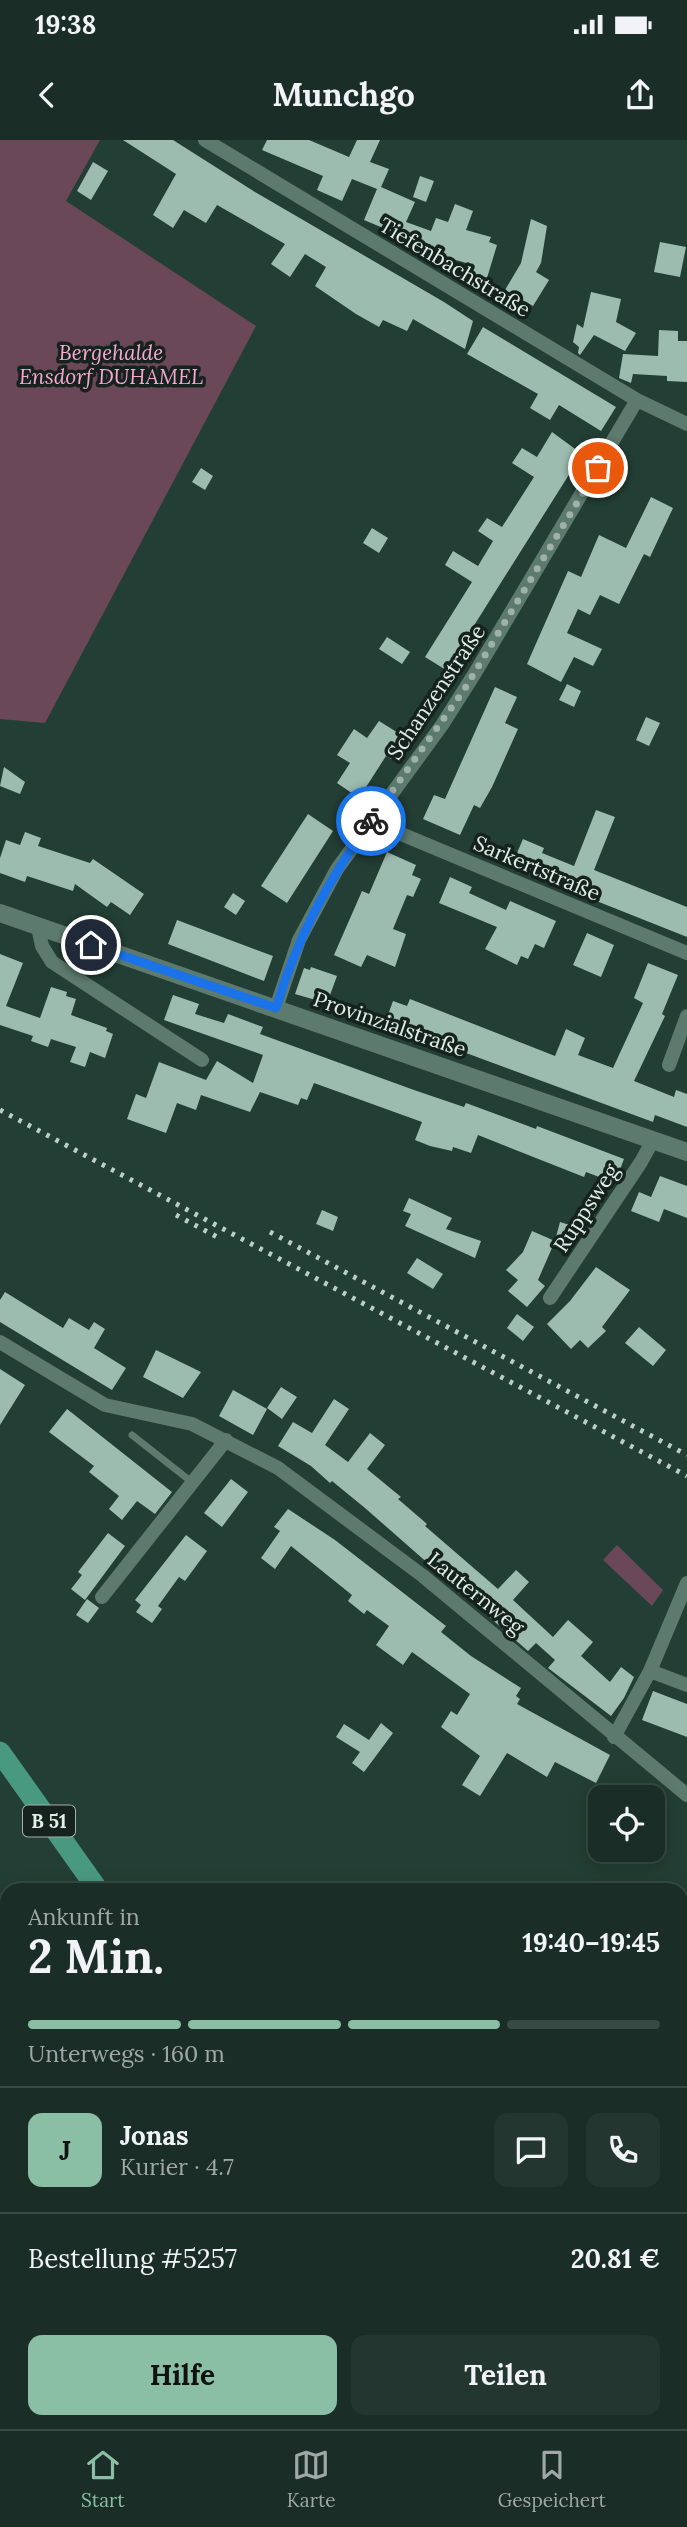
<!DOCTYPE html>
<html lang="de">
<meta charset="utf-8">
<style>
:root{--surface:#1a2e27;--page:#23362f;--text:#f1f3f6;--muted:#9fa8a7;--line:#384a44;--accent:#8abfa5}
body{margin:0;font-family:Lora,serif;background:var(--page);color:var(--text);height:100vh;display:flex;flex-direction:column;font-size:26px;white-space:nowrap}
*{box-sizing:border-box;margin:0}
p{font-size:23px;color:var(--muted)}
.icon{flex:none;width:38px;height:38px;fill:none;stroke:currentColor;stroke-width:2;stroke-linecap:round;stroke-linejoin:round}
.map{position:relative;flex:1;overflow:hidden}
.details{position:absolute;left:0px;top:1743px;width:688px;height:546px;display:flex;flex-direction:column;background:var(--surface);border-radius:21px 21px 0 0;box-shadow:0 4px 18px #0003,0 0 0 2px var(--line)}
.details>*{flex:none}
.fabs{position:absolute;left:588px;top:1645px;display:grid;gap:14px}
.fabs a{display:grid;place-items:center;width:77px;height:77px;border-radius:14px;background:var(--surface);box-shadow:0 4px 18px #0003,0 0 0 2px var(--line);font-size:35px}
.pin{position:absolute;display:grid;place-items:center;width:60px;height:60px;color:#fff;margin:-30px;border:4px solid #fff;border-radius:50%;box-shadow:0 2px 7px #0007}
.courier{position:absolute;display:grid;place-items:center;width:70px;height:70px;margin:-35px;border:5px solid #1a73e8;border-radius:50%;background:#fff;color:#222;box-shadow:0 2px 9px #0007}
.head em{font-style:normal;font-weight:700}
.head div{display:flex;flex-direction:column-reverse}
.head{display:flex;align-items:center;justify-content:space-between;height:119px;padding:0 28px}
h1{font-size:46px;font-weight:700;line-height:52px}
.bar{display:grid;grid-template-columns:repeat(4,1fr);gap:10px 7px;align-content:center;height:84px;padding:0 28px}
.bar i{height:9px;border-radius:5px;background:var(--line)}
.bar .active{background:var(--accent)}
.bar p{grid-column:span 4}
.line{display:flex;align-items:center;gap:18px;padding:0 28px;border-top:2px solid var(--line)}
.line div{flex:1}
.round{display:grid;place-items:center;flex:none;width:74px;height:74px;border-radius:14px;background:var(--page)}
.button{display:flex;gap:14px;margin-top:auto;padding:14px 28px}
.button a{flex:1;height:80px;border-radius:14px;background:var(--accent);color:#111;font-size:28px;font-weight:700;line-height:80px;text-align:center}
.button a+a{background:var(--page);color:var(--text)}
.status{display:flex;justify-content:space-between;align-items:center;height:49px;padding:0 35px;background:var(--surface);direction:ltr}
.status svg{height:19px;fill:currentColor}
header{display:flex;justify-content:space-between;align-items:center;height:91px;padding:0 28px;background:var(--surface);font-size:32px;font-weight:700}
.dock{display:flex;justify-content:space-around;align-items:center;height:98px;border-top:2px solid var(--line);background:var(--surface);font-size:19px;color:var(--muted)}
.dock a{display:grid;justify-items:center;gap:4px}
.dock .active{color:var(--accent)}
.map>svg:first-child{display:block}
.green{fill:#6a4857}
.water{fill:#3f132b}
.building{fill:#9dbcb0}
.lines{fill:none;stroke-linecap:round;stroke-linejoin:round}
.service{stroke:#5d7a6f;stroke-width:7}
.minor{stroke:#5d7a6f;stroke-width:14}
.tertiary{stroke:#5d7a6f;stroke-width:18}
.primary{stroke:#499980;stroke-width:21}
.rail{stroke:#bccec7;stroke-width:5;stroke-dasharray:3.5 7;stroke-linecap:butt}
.done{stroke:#9eb2aa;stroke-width:7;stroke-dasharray:0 12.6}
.route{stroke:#1a73e8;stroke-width:9}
.labels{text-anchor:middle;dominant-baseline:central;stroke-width:7;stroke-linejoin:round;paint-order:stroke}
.shield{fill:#16221d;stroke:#a3b2ac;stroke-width:2}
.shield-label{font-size:19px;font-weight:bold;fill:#e0f0e9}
.street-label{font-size:21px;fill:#e0f0e9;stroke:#16221d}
.park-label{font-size:21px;font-style:italic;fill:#f8a8cd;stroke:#16221d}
</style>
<div class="status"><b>19:38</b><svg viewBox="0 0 49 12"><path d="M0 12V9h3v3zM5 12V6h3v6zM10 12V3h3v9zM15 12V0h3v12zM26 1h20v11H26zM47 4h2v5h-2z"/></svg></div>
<header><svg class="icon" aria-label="back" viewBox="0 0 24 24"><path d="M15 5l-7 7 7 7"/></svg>Munchgo<svg class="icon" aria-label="share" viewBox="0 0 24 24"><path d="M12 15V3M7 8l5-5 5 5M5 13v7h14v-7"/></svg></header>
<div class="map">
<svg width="687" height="2289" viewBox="0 0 687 2289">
<rect width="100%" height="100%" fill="#233e34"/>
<path class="green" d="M0,0h100l-34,61 190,125 -211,397 -45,-4z
M617,1405l46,45 -11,16 -49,-46z"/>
<path class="water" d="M0,1787l7,10v258l-7,-10z
M681,2093l6,2v122l-6,-2z
M173,2282h170l5,7h-169z"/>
<path class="building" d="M123,0h50l82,52 189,110 29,19 -8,28 -52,-30 -6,12 -24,-11 -4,7 -23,-13 -41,-28 11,-19 -21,-13 -15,23 -19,-13 14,-20 -68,-39 -11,18 -22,-13 -11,18 -20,-13 23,-41z
M267,0h42l40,17 8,-17h23l-10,22 19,7 -8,18 34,15 -9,20 25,9 5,-13 12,4 7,-18 18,7 -7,19 25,7 -2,5 8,3 -10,33 -20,-6 3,-8 -29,-8 -2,5 -35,-13 3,-10 -43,-18 13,-31 -25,-10 -10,22 -25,-11 6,-14 -61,-26z
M93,22l15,9 -17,29 -14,-9z
M420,36l14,5 -8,21 -13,-5z
M531,79l16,7 -6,37 -5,9 13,8 -16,26 -28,-16 16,-27z
M660,102l26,5 -6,30 -26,-5z
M591,152l30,7 -5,23 20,11 -11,18 -31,-16 -14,20 -2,-2 1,-6 -6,-5 4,-18 6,4z
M483,187l133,80 -15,24 -42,-26 -9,15 -20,-12 8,-14 -71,-40z
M659,190l19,1v10h9v41l-20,-1v-5l-34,-2 -2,9 -12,-5 4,-24 35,2z
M552,292l30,22 -136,216 -21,-13 47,-75 -27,-17 8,-14 25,15 15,-25 -15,-10 9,-13 15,9 32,-50 -22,-14 10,-15 15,9z
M201,328l12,8 -8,14 -13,-8z
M651,357l22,11 -23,49 -6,-3 -25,50 -19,-9 -10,20 -12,-6 -11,24 35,16 -9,17 -19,-9 -13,25 -34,-18 41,-93 13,6 18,-42 27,13z
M372,388l16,10 -9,15 -16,-10z
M387,497l23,15 -8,12 -23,-15z
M567,544l14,7 -7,16 -15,-7z
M495,547l22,10 -12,26 13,6 -26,58 -12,21 -6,-3 -14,30 -37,-16 11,-24 11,4z
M646,577l14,6 -11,23 -13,-6z
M379,581l24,15 -12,23 -5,-3 -27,42 -22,-15 13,-20 -13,-8 17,-26 13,9z
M4,627l21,15 -5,12 -20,-8z
M596,670l19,7 -21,53 93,37v30l-176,-70 12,-28 21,9 -2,5 32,13z
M308,674l25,17 -46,72 -26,-17z
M25,692l16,6 -3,8 52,17 3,-4 51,35 -14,21 -19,-13 -4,5 -32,-23 -2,7 -46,-15 -2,6 -25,-9v-15l6,-18 14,5z
M387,712l29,13 -4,10 9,4 -8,18 -6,-2 -14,34 13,5 -11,33 -28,-12 -6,12 -27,-12 28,-64 7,3z
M450,737l22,10 -3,6 37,17 4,-9 46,20 -12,27 -9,-4 -7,15 -7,-3 -4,9 -32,-16 12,-22 -58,-24z
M233,753l12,8 -9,14 -12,-8z
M177,780l96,36 -9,25 -96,-37z
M587,793l27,12 -13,32 -28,-12z
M0,814l23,9 -17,43 34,12 11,-31 16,5 -1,4 10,3 -5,16 36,13 -1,3 7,3 -8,24 -15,-6 -5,15 -15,-5 6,-15 -25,-8 -3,8 -17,-6 2,-5 -33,-11z
M648,823l30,12 -16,39 3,2 -31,65 40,16 2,-7 11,4v33l-32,-12 -2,7 -268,-99 8,-22 14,5 3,-7 145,57 11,-27 19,9 -7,17 35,13 30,-65 -9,-5z
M311,827l26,9 -7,19 -9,-3 -2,9 -24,-7 9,-26 6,2z
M173,855l26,9 -4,10 29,9 4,-9 35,13 -3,7 154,56 50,17 2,-4 70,26 1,-3 87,33 -9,24 -29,-11 -2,5 -106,-42 -7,18 -18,-6 -1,4 -22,-5 -15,-6 7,-18 -108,-39 -7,17 -6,-2 -3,7 -38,-13 -10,20 -49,-17 -5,15 -19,-7 -11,30 -39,-14 9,-25 10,4 13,-36 47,18 11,-19 36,22 10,-28 -99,-35z
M660,1036l27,10v32l-23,-9 -5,13 -28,-11 8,-19 12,5z
M409,1058l43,20 -6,11 35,12 -6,17 -70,-32 6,-12 -8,-3z
M322,1070l16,7 -5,14 -17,-7z
M560,1082l16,5 -5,15 -15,-5z
M532,1091l23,10 -17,39 7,6 -18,21 -19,-16 10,-11 -12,-10 17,-18z
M417,1118l26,16 -10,15 -26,-16z
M596,1127l34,23 -28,37 4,4 -18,17 -8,-8 -9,9 -24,-25 23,-23z
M5,1152l58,36 6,-10 20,12 5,-8 11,7 -11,19 32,20 -14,22 -112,-68v-22z
M517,1174l17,13 -11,14 -16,-13z
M639,1187l27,23 -13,16 -28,-23z
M156,1210l45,22 -18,26 -40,-21z
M0,1229l25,16 -25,40z
M281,1247l16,10 -15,22 -15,-11z
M233,1250l34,19 -14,26 -34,-19z
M334,1259l15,10 -24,36 23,17 22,-29 15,12 -18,24 34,28 -3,2 29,25 -2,2 73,63 18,-19 13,12 -16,18 40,37 15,-17 25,22 -12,14 29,26 11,-15 13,10 -10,21 -13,18 -63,-48 7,-8 -19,-17 -8,8 -163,-143 -33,-27 -2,2 -19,-17 -33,-20 15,-24 19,11z
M67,1269l105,83 -17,22 -18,-13 -15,19 -13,-11 10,-13 -30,-24 5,-6 -45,-34z
M231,1339l17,13 -26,35 -18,-14z
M288,1369l47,31 111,86 -5,6 30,24 50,32 -5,8 4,3 -3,5 93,51 -14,28 -41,-21 -8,15 -40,-24 -27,43 -18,-11 18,-29 -39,-29 10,-16 6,4 13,-21 -58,-42 -9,13 -27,-20 13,-19 -22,-16 -3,4 -16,-13 4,-6 -61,-49 -16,23 -14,-11 19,-27 -6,-4z
M108,1393l17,13 -40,54 -14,-11 11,-14 -4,-3z
M186,1395l21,16 -22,30 -6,-4 -21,29 4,3 -10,14 -16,-11 5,-7 -6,-5z
M87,1459l12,9 -11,15 -12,-8z
M653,1551l34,13v33l-45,-17z
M381,1583l12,10 -29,39 -12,-9 8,-11 -24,-15 8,-13 25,16z"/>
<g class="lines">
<path class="service" d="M132,1295l61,48
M0,2102l7,9
M130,2282l5,7"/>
<path class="minor" d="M205,0l432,260 50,24
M370,681l317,132
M38,787l4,19 10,16 150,98
M276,868l23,-68 38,-71 105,-144 33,-52 162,-273
M669,925l18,-49
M550,1158l91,-136 12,-22
M0,1202l105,63 87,19 86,44 145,108 264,219
M102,1457l124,-157
M650,1531l37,14
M614,1597l36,-66 37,-88"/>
<path class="tertiary" d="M0,773l687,239"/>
<path class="primary" d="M0,1612l98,138
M481,2282l5,7"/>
<path class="rail" d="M0,970l687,366
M176,1075l43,23
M270,1092l417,223"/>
</g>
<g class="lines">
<path class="done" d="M371,681l93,-131 134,-222"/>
<path class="route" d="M91,805l185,63c22,-72 51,-126 95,-187"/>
</g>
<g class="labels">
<rect class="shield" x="23" y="1665.5" width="52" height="31" rx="5"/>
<g class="shield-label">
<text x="49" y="1681">B 51</text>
</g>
<g class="street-label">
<text transform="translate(455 127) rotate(31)">Tiefenbachstraße</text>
<text transform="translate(436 552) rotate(-56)">Schanzenstraße</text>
<text transform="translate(537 728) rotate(23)">Sarkertstraße</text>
<text transform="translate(390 884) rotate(19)">Provinzialstraße</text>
<text transform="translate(586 1068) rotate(-57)">Ruppsweg</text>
<text transform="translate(476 1453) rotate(39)">Lauternweg</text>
</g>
<g class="park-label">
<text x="111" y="212">Bergehalde<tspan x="111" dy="24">Ensdorf DUHAMEL</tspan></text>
</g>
</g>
</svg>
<div class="fabs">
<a><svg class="icon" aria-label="locate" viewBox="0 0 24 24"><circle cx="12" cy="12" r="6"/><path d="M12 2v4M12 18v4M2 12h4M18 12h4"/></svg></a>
</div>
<div class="pin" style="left:598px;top:328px;background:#ea580c"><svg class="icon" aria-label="bag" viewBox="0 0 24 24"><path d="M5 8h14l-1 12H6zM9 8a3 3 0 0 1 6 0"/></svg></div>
<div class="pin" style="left:91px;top:805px;background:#1f2937"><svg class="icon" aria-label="home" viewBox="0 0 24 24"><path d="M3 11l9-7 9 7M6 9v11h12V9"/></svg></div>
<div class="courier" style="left:371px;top:681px"><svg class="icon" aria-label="bike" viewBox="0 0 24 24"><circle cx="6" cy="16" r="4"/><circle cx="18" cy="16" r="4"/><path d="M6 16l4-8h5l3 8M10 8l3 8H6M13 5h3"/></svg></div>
<section class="details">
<div class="head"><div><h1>2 Min.</h1><p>Ankunft in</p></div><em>19:40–19:45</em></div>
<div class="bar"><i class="active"></i><i class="active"></i><i class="active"></i><i></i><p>Unterwegs · 160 m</p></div>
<div class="line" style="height:126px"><b class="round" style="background:var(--accent);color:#111">J</b><div><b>Jonas</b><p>Kurier · 4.7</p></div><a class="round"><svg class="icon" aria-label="chat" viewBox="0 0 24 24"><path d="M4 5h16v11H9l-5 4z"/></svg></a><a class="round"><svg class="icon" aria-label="phone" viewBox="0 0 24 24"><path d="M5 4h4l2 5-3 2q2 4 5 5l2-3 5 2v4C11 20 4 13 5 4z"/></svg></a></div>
<div class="line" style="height:91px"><div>Bestellung #5257</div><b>20.81 €</b></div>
<div class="button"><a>Hilfe</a><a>Teilen</a></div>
</section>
</div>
<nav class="dock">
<a class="active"><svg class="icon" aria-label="home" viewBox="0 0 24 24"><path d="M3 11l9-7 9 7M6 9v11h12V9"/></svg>Start</a>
<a><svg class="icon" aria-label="map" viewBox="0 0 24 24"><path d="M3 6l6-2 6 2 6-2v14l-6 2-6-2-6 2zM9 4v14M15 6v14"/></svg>Karte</a>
<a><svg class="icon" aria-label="saved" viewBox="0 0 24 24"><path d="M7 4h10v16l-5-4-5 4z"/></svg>Gespeichert</a>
</nav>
